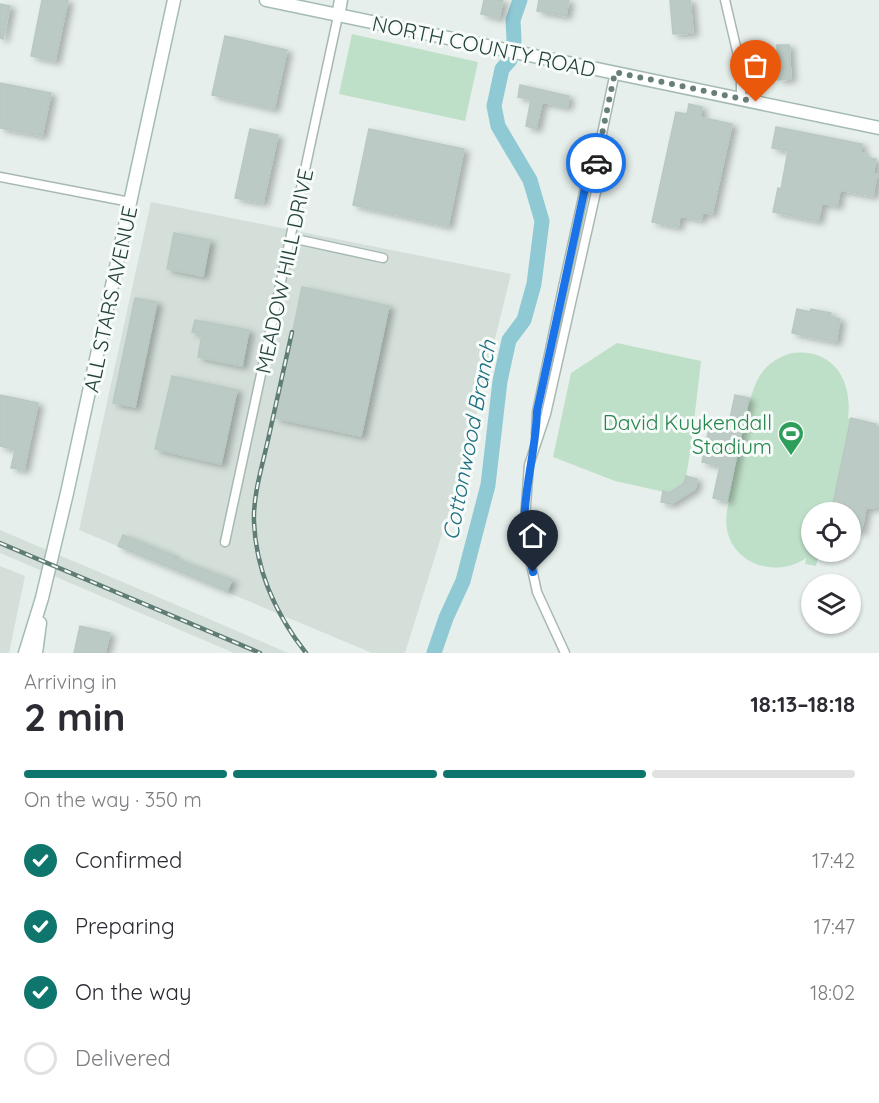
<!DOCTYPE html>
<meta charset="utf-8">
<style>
:root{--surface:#fff;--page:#f2f2f3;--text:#2b2b33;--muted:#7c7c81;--line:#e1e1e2;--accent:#0f766e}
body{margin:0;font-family:Quicksand,sans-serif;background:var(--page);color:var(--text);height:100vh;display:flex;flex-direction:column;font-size:22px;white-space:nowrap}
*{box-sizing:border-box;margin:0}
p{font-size:20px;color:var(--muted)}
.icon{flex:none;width:33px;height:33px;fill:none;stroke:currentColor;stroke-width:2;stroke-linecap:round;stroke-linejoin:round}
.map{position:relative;height:653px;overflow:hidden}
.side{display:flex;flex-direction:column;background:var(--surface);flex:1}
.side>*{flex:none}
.tools{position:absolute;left:801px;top:502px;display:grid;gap:12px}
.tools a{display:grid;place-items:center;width:60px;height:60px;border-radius:50%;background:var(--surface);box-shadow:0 2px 4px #0004;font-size:30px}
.pin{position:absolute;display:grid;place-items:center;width:51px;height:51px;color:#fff;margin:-62px -26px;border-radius:50% 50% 50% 0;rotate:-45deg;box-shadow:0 0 6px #0007}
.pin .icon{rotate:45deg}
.courier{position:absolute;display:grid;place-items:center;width:60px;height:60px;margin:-30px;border:4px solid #1a73e8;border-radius:50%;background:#fff;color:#222;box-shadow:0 2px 8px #0007}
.overview em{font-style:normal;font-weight:800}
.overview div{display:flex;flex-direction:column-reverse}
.overview{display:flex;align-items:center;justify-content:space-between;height:102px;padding:0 24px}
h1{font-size:39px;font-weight:800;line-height:45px}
.bar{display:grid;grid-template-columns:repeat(4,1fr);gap:9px 6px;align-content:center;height:72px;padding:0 24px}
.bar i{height:8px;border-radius:4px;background:var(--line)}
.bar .on{background:var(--accent)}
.bar p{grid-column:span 4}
ol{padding:0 24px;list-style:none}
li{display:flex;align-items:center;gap:18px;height:66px}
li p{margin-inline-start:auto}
li .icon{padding:6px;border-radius:50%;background:var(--accent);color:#fff;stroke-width:4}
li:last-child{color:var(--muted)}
li i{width:33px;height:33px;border:3px solid var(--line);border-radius:50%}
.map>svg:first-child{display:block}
.built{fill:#d4dfda}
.green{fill:#bfe0c8}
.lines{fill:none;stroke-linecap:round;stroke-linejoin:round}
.river{stroke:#8ec9d4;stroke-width:15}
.building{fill:#bbcac4;stroke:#b8c9c2;stroke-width:1.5;filter:url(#shadow)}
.street-casing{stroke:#a8b8b2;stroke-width:11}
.secondary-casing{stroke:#a4bbb3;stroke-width:15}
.street{stroke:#fff;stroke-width:8}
.secondary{stroke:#fff;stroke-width:12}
.rail-casing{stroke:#5f7d75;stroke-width:4.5}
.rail{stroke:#f7fbf9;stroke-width:2;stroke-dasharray:7;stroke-linecap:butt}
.done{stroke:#687f78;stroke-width:6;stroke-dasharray:0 10.8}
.route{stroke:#1a73e8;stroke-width:8}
.labels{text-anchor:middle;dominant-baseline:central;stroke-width:6;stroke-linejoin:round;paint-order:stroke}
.street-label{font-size:21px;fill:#24423a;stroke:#f7fbf9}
.leisure-label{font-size:21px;fill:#27864d;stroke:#f7fbf9;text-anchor:end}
.water-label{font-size:22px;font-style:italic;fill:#1c6f80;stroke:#f7fbf9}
</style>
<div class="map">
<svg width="879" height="653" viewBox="0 0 879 653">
<defs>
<filter id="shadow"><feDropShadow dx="5" dy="3" stdDeviation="3" flood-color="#0004"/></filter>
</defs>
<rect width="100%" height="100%" fill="#e6efeb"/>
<path class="built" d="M151,202l360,72 -46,186 -60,193h-33l-293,-123z
M0,530l172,73 116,50h-54l-234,-100z
M0,566l25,10 -16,77h-9z"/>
<path class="green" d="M352,34l126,28 -13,59 -126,-27z
M617,343l84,18 -10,86 -6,36 -16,10 -54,-12 -62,-24 18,-84z
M792,353c41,-5 61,27 56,65l28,6 -1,2 4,1v76l-1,4 -12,1 -5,24 -10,-3 -1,-16h-38v39h7l-3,14 -11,-2 1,-6c-27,19 -68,9 -78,-24 -3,-11 -2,-21 1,-32l-16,-4 7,-32 -18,-4 8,-38 18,4 7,-33 16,3c6,-24 17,-38 41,-45z"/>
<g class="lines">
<path class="river" d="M434,653l12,-35 17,-37 25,-96 12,-104 9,-41 15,-20 10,-36 8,-63 -12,-41 -32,-54 -4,-20 8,-37 8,-9 4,-20 -1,-20 7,-20"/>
</g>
<path class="building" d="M42,0h26l-13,61 -24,-5z
M484,0h19l-4,18 -18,-4z
M539,0h30l-3,16 -29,-5z
M670,0h20l3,33 -20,1z
M0,4l10,2 -7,33 -3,-1z
M225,36l62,14 -13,59 -62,-14z
M777,45h12l2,34 -13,1z
M0,83l51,10 -9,43 -42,-8z
M520,85l49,11 -2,11 -25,-5 -6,27 -10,-3 5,-27 -13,-2z
M689,104l13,3 -2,10 32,7 -20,90 -9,-2 -2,8 -21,-4 -2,11 -26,-5 24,-110 11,2z
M776,127l86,17 -2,9h5l-1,4 12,2 -3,15h4l-4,22 -33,-6 -3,16 -15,-3 -4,18 -45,-9 5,-24 3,1 7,-38 -16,-3z
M250,129l28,6 -15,68 -28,-5z
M369,129l95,20 -16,77 -95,-21z
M174,233l36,7 -7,36 -36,-7z
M302,287l87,19 -28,130 -86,-18z
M135,298l22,4 -22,105 -22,-4z
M797,309l13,3 1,-3 20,4 -1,3 10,3 -4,23 -44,-9z
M195,320l54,10 -7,36 -44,-9 4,-23 -10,-2z
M172,376l65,14 -16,74 -66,-15z
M0,395l38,8 -14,67 -13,-2 4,-18 -15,-4z
M735,395l14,3 -22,103 -14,-3 7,-32 -18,-4 8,-38 18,4z
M851,418l25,6 -1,3h4v76l-1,4 -12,1 -5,24 -11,-3v-16h-19z
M686,476l11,3 -2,10 -24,15 -10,-2 2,-11 6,2 15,-10z
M123,535l51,21 -1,2 59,22 -5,11 -109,-45z
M80,626l30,7 -5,20h-31z"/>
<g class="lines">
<defs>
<path id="street" d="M725,0l16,68v31
M0,177l130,25
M291,238l92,20
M536,434l1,-22 25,-120 23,-104 10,-21 20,-95
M225,542l113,-526
M565,653l-28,-61 -13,-60 5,-67 17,-51 50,-222 -1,-25"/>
<path id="secondary" d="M266,0l613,128
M338,16l3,-16
M25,653l17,-55 25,-105 107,-493
M36,653l4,-30"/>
</defs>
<use href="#street" class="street-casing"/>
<use href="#secondary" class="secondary-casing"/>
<use href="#street" class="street"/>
<use href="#secondary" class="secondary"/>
<defs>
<path id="rail" d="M292,332c-8,36 -16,72 -24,108 -6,27 -15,55 -14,82 2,49 23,94 52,131
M0,543l260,110"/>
</defs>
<use href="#rail" class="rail-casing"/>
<use href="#rail" class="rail"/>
</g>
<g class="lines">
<path class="done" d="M596,163l19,-91 141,30"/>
<path class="route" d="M533,572c-3,-13 -8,-28 -9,-41 -1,-40 12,-79 13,-120l48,-223 11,-25"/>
</g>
<defs>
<symbol id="stadium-pin" viewBox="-11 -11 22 30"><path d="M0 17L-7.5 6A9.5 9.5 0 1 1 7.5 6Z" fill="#2e9e5b" stroke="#f7fbf9"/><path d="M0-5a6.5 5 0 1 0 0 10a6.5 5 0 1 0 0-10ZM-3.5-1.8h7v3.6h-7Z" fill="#fff"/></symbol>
</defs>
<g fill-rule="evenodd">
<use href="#stadium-pin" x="776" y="419" width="30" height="40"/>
</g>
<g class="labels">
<g class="street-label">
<text transform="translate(484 46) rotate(12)">NORTH COUNTY ROAD</text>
<text transform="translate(284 271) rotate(-78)">MEADOW HILL DRIVE</text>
<text transform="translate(110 299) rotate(-78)">ALL STARS AVENUE</text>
</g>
<g class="leisure-label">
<text x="772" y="422">David Kuykendall<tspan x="772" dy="24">Stadium</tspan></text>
</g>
<g class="water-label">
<text transform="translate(469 440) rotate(-79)">Cottonwood Branch</text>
</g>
</g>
</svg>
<div class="tools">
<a><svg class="icon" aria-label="locate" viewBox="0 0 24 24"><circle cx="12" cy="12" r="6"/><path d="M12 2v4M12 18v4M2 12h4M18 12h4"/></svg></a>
<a><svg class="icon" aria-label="layers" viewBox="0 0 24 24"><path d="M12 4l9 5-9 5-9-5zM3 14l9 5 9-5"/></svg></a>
</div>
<div class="pin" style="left:756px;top:102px;background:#ea580c"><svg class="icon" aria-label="bag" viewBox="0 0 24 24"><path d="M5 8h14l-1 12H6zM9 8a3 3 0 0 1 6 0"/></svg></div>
<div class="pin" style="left:533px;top:572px;background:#1f2937"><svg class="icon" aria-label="home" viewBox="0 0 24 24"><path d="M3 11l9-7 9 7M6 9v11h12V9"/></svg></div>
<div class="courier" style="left:596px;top:163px"><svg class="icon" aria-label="car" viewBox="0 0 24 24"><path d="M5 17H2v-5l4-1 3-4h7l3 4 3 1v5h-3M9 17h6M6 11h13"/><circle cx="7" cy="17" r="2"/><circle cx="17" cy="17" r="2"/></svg></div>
</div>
<section class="side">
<div class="overview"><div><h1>2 min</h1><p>Arriving in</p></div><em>18:13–18:18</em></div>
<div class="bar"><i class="on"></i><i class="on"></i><i class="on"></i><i></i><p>On the way · 350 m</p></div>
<ol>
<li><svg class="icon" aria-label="check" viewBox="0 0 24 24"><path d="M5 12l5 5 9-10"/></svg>Confirmed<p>17:42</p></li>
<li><svg class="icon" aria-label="check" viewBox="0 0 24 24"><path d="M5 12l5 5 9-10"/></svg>Preparing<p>17:47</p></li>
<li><svg class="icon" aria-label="check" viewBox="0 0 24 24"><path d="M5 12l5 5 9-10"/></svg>On the way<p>18:02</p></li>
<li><i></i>Delivered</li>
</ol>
</section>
